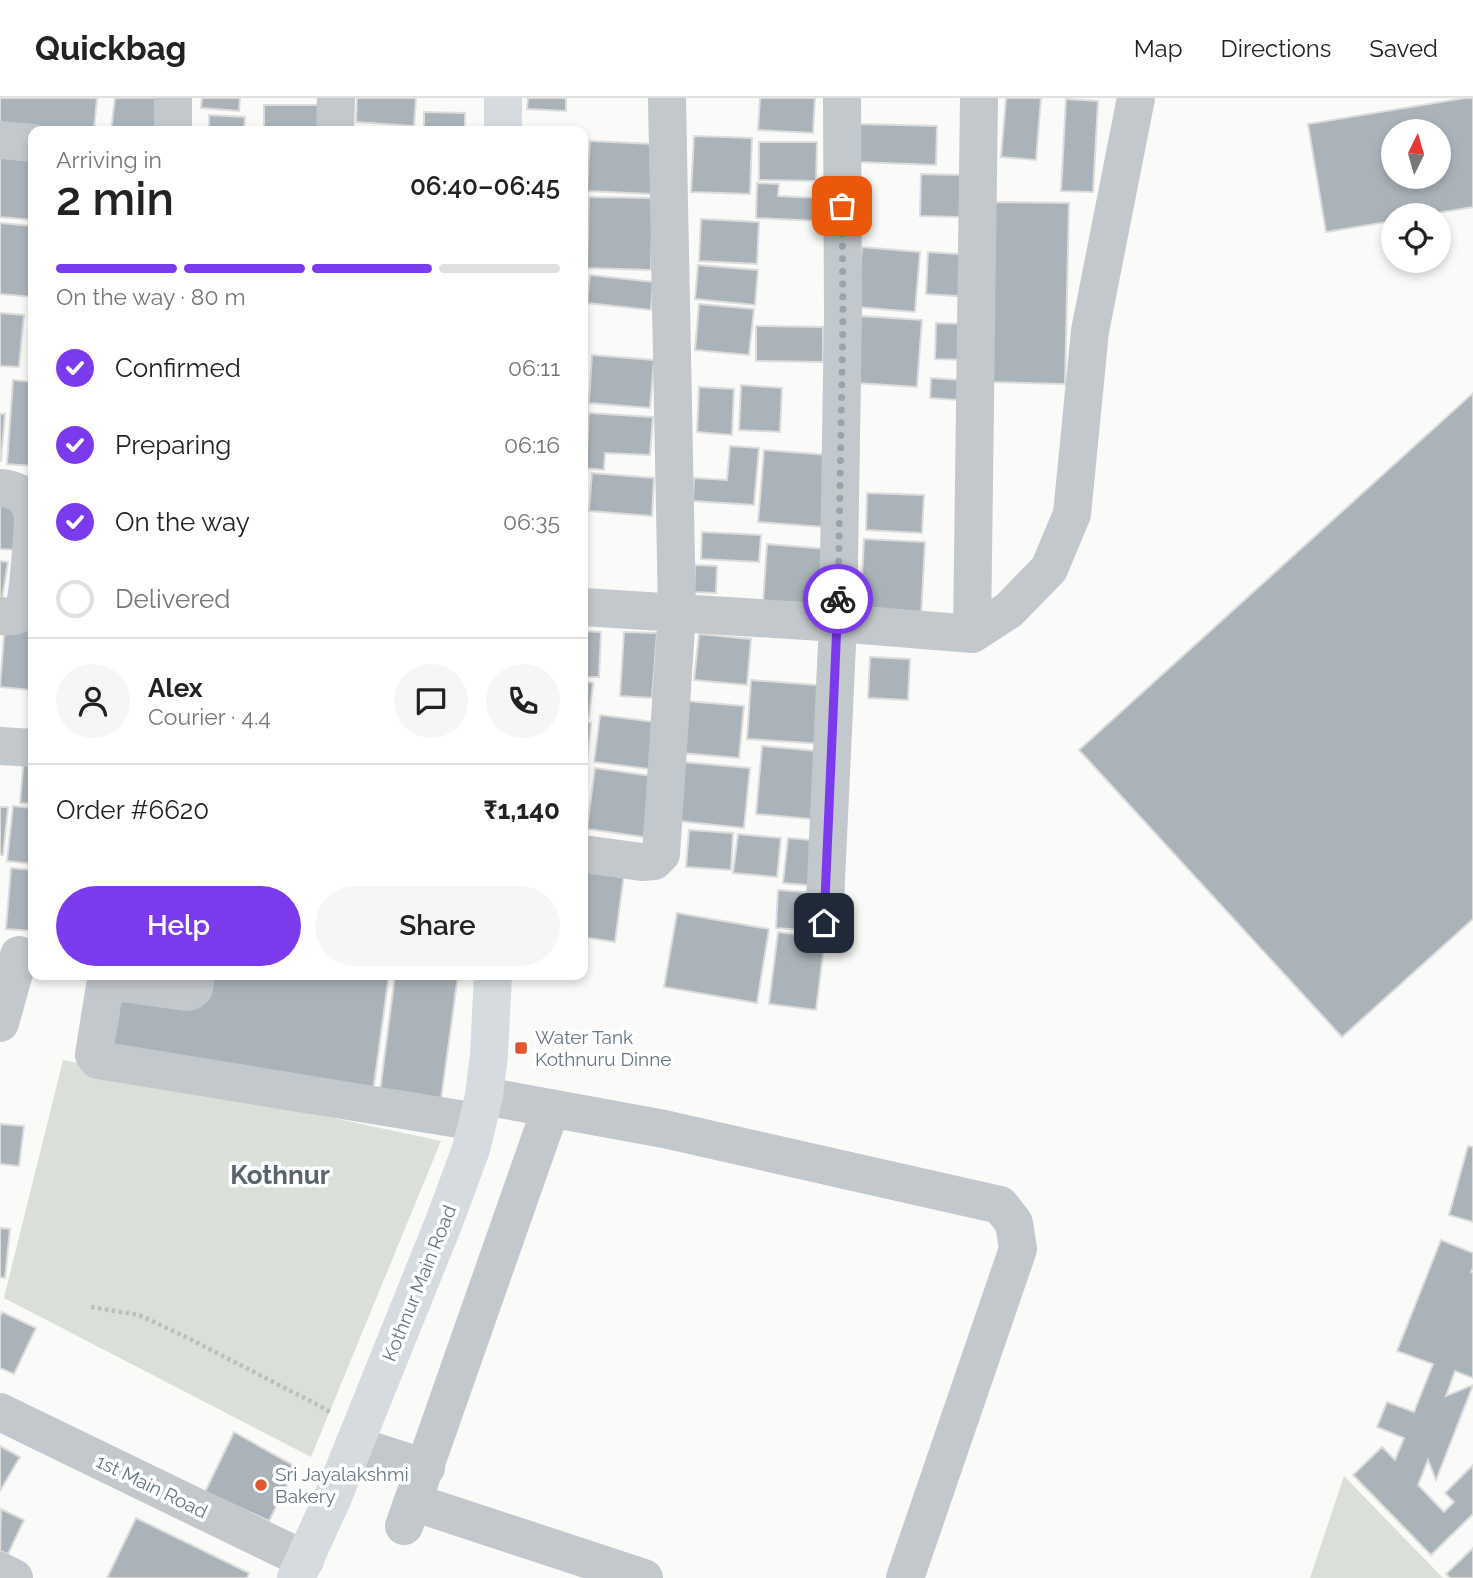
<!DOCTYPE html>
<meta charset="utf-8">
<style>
:root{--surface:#fff;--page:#f6f6f6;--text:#222;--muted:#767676;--line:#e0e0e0;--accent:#7c3aed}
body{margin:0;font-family:Raleway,sans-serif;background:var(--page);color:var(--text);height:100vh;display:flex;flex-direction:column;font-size:26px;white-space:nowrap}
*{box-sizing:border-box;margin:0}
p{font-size:23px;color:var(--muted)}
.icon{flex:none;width:38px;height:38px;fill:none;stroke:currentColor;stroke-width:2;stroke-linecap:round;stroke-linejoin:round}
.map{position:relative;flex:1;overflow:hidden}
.panel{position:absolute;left:28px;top:28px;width:560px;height:854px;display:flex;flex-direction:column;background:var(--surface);border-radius:14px;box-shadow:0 4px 10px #0003}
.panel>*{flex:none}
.needle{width:46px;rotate:5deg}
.fabs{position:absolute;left:1381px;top:21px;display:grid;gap:14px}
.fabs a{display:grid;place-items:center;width:70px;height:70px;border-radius:50%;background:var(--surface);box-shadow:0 4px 10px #0003;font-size:35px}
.pin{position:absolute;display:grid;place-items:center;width:60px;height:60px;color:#fff;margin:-30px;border-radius:14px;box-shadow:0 4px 10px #0006}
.courier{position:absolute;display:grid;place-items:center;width:70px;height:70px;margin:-35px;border:5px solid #7c3aed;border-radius:50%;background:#fff;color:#222;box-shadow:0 2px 9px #0007}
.head em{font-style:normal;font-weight:600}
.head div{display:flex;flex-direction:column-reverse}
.head{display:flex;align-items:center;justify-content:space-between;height:119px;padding:0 28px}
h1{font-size:46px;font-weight:600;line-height:52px}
.bar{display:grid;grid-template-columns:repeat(4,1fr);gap:10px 7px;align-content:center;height:84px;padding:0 28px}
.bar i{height:9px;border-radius:5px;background:var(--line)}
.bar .on{background:var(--accent)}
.bar p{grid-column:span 4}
.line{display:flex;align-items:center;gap:18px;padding:0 28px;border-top:2px solid var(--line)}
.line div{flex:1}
.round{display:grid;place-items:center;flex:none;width:74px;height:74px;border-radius:37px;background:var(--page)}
ol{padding:0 28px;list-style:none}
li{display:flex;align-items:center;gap:21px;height:77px}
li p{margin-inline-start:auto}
li .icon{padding:7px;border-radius:50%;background:var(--accent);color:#fff;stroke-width:4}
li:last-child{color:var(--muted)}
li i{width:38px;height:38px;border:4px solid var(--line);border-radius:50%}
.button{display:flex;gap:14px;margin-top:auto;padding:14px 28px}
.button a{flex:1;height:80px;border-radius:42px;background:var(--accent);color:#fff;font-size:28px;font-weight:600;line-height:80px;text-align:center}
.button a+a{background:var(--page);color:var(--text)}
header{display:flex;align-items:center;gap:42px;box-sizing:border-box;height:98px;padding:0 35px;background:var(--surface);border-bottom:2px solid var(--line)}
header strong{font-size:33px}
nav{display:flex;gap:38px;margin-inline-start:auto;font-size:24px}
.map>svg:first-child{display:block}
.green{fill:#dadfd7}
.building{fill:#aab3b9;stroke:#dcdcda;stroke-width:2;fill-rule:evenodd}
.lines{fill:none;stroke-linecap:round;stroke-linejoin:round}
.path{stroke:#bbbfc2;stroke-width:4.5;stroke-dasharray:3.5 3.5;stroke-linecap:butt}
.minor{stroke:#c3c8cc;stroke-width:38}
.major{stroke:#d6dbdf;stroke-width:38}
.done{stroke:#99a4ac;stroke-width:7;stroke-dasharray:0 12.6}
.route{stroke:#7c3aed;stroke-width:9}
.poi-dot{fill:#e4572e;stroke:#fff;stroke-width:2.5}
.labels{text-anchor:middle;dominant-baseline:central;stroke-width:7;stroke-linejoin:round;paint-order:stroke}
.poi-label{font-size:19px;fill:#657683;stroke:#fff;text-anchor:start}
.street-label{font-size:19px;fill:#657683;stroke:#fff}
.district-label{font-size:26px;font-weight:bold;fill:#57646e;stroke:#fff}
</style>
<header>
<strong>Quickbag</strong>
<nav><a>Map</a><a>Directions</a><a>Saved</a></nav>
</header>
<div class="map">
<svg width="1473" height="1480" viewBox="0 0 1473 1480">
<rect width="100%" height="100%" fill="#fafaf8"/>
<path class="green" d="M63,962l378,81 -130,316 -307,-159z
M1344,1378l99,102h-133z"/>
<path class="building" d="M0,0h97l-3,33h-94z
M115,0h47l-3,33h-48z
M202,0h38l-1,13 -38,-3z
M357,0h59l-2,28 -58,-4z
M528,0h38v13l-39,-2z
M760,0h55l-2,35 -55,-3z
M1006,0h35l-5,62 -35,-3z
M1465,0h8v109l-48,8h-32v6l-67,11 -18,-108zM1393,33h45v46h-45z
M1066,1l32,2 -5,91 -32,-1z
M264,7h56v26h-56z
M424,14l41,1v18h-41z
M209,17l36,2 -1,14h-35z
M859,26l78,2 -1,39 -78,-3z
M694,38l58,2 -2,56 -59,-2z
M590,43l64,3 -2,50 -65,-3z
M759,44h58l-1,39 -57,-1z
M0,49l33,4v69l-33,-3z
M921,76l39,1v42l-40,-1z
M757,85l22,1 -1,12 41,2 -1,23 -62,-3z
M589,99l64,1 -2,72 -64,-2z
M993,104l76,1 -4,181 -77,-2z
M701,121l58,3 -2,42 -58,-3z
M0,125l33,3v71l-33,-3z
M862,149l58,5 -5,60 -58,-5z
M928,154l45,3 -3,42 -44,-3z
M698,167l60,5 -3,35 -60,-6z
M590,177l63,7 -2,28 -64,-7z
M699,206l55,5 -5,46 -54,-5z
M0,215l24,2 -5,52 -19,-1z
M861,218l61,4 -5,67 -60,-4z
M936,225l32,1 -1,36 -32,-1z
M756,228l67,1v35l-67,-1z
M592,257l62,5 -4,48 -61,-5z
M931,280l30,2 -2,20 -29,-2z
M13,282l20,2v84l-26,-2z
M741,287l41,3 -2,44 -41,-2z
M699,289l35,2 -2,46 -35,-3z
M1473,295v526l-131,118 -263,-287z
M589,315l64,4 -3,38 -45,-2 -1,17 -18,-2z
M0,316h5l-4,47h-1z
M730,348l29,2 -5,57 -61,-4 1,-23 33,2z
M764,352l65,5 -6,72 -65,-5z
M592,375l62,5 -2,38 -63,-5z
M867,395l57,2 -2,38 -56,-3z
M0,405l21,3 -5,44 -16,-1z
M702,434l59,3 -2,27 -58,-3z
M864,441l61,3 -4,76 -61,-4z
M767,446l60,5 -4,58 -60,-4z
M0,463l8,1 -7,43h-1z
M695,467l22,1 -1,27 -22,-1z
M5,524l28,2v37l-2,29 -31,-3z
M583,533l18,1 -2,45h-16z
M624,534l33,1 -5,65 -32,-2z
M699,536l52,5 -4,46 -53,-5z
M870,559l40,2 -2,41 -40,-2z
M751,582l77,6 -4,58 -77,-5z
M583,583l10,2 -4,35 -6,-1z
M686,603l58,5 -5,52 -58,-5z
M600,617l63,8 -6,47 -63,-8z
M583,624l8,1 -7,65h-1z
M762,648l66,6 -6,68 -66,-6z
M24,658l9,1v47l-13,-1z
M683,664l67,6 -6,60 -66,-7z
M595,670l57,8 -8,61 -57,-8z
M13,708l20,2v56l-26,-3z
M0,709h8l-5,48h-3z
M689,732l44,3 -2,37 -45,-3z
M738,736l43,4 -4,39 -44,-4z
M788,740l34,3 -5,45 -34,-3z
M11,770l22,2v61l-27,-2z
M583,770l41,6 -9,68 -32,-5z
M778,792l41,3 -3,38 -40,-3z
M677,815l92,16 -12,74 -93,-16z
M778,834l47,6 -9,72 -47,-6z
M211,877h178l-16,117 -273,-35 10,-71z
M395,877h63l-18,132 -61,-8z
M0,1026l24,2 -5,40 -19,-2z
M1468,1048l5,1v75l-24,-7z
M0,1130l10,1 -5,49 -5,-1z
M1441,1142l32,13v14l-2,5 2,1v105l-18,-7 -9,25 27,-11 -37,95 -8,-20 -10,25 26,27 10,-10 -9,-9 28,-28v49l-42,41 -78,-80 29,-28 13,13 9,-22 -27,-11 10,-25 27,10 19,-48 -36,-13z
M2,1214l34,16 -22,46 -14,-6v-51z
M234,1334l62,35 -27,54 -64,-29z
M0,1348l20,11 -20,34z
M1,1411l23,11 -16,34 -8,-3z
M136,1420l113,55 -2,5h-140z
M1473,1450v30h-23l-4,-4z"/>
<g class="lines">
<path class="path" d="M91,1209l48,8 47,22 130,67 16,9"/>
<path class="minor" d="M173,33v-33
M335,33l1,-33
M0,42l33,3
M0,390c8,0 20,4 25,10 3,3 7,12 7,15 2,9 -4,87 -8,95 -4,9 -15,9 -24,8
M583,509l255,16 134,11 37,-24 40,-41 23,-55 18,-183 46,-233
M972,536l7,-536
M0,648l33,2
M583,756l59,8 12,-1 7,-7 16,-241 -10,-515
M824,825l14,-300 5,-308 -1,-217
M196,877l-2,13 -3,3 -5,1 -71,-10h-7l-3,4 -10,62 -1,7 4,5 379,62
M0,925l19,-68
M484,998l180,33 336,76 14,18 4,26 -113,329
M0,1314l305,148
M354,1347l72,23
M413,1404l231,76
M404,1428l147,-418
M0,1473l14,7"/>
<path class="major" d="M503,0v33
M296,1480l37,-81 111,-275 27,-73 13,-53 5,-42 4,-79"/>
</g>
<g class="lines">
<path class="done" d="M838,501l5,-284 -1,-109"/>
<path class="route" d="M824,825l14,-324"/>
</g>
<g class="poi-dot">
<rect x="514" y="943" width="14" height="14" rx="3.5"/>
<circle cx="261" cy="1387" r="7"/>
</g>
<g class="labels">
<g class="poi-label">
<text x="535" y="939">Water Tank<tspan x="535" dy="22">Kothnuru Dinne</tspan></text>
<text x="275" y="1376">Sri Jayalakshmi<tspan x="275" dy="22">Bakery</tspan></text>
</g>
<g class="street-label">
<text transform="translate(419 1185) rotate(-68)">Kothnur Main Road</text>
<text transform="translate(152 1388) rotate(26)">1st Main Road</text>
</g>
<g class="district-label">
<text x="280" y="1077">Kothnur</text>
</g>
</g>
</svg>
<div class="fabs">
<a><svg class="needle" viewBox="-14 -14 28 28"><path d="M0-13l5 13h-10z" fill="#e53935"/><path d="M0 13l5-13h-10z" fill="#767676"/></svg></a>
<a><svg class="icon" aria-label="locate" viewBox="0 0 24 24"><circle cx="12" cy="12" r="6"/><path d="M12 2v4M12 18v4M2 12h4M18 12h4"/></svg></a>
</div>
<div class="pin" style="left:842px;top:108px;background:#ea580c"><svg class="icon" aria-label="bag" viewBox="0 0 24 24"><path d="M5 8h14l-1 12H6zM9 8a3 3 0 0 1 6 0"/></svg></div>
<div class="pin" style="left:824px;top:825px;background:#1f2937"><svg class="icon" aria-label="home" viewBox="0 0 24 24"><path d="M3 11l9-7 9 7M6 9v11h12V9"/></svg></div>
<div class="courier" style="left:838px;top:501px"><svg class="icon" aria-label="bike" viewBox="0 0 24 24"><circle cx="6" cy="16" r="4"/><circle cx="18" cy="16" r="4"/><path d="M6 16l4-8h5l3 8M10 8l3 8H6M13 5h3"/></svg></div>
<section class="panel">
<div class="head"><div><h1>2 min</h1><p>Arriving in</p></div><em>06:40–06:45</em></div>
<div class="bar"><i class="on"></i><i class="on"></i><i class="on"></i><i></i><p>On the way · 80 m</p></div>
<ol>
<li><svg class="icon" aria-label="check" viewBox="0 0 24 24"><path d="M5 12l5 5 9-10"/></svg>Confirmed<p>06:11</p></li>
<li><svg class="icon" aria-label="check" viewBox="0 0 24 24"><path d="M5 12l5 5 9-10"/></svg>Preparing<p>06:16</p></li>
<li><svg class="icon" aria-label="check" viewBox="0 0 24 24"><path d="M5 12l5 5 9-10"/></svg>On the way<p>06:35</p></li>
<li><i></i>Delivered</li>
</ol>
<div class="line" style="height:126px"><a class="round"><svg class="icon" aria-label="person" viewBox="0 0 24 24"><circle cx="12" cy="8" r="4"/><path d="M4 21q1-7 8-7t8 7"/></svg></a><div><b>Alex</b><p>Courier · 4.4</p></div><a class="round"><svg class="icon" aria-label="chat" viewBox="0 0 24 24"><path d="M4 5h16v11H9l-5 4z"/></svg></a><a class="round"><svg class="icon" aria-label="phone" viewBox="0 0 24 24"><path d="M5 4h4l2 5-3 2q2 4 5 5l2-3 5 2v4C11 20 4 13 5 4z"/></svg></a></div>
<div class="line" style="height:91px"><div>Order #6620</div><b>₹1,140</b></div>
<div class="button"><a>Help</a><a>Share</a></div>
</section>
</div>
